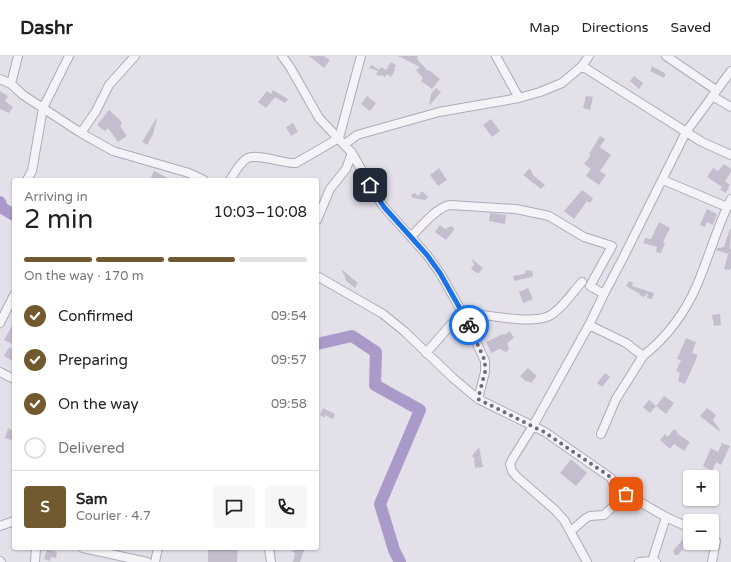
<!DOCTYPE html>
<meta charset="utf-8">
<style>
:root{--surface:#fff;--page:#f6f6f6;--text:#222;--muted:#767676;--line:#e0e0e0;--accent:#715a30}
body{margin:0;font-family:"Varela Round",sans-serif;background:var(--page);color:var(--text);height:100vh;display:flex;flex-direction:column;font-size:15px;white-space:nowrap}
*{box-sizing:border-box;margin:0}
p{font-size:13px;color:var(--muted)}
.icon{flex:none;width:22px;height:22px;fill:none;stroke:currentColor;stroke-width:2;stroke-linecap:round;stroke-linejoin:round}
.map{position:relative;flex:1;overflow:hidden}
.details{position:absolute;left:12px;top:122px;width:307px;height:372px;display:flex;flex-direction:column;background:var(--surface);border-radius:4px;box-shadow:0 1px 3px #0004}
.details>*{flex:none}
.tools{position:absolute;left:683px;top:414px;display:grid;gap:8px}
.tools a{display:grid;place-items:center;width:36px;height:36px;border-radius:4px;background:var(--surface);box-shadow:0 1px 3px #0004;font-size:20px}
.pin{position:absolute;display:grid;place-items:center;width:34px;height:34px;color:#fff;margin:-17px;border-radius:8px;box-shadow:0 2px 6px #0006}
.courier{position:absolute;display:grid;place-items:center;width:40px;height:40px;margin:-20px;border:3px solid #1a73e8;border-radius:50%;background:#fff;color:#222;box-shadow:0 1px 5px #0007}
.summary em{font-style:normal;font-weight:600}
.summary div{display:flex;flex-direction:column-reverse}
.summary{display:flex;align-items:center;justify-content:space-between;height:68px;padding:0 12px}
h1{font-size:26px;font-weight:600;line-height:30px}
.bar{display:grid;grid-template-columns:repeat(4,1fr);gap:6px 4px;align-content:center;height:48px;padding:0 12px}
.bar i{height:5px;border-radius:3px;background:var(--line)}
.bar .selected{background:var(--accent)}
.bar p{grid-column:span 4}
.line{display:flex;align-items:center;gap:10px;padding:0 12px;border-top:1px solid var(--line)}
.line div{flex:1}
.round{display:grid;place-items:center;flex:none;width:42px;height:42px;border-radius:4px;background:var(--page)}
ol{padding:0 12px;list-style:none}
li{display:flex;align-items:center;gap:12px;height:44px}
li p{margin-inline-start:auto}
li .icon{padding:4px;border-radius:50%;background:var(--accent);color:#fff;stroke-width:4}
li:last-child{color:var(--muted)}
li i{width:22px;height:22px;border:2px solid var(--line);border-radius:50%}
header{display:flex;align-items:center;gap:24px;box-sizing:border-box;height:56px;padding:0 20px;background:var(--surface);border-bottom:1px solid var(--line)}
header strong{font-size:19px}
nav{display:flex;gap:22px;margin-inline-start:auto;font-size:14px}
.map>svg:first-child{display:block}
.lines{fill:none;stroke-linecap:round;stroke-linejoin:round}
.river{stroke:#a99aca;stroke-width:12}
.building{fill:#c4bdcd}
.minor-casing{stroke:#afa9b8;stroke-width:10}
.minor{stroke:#f5f3f8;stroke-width:8}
.done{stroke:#71687d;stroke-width:4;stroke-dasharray:0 7.2}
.route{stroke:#1a73e8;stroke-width:5}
</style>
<header>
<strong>Dashr</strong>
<nav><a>Map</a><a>Directions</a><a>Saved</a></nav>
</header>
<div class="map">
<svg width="731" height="506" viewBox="0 0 731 506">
<rect width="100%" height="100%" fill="#e4e0ea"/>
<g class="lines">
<path class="river" d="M0,146l2,6 12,7
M317,288l35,-8 24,16 -1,33 45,25 -40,94 14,46 6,12"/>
</g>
<path class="building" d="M309,0h15l6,4 -6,8z
M398,0h20l-1,3 11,12 1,-1 11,9 -8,10 -11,-8 2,-3 -7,-8 4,-3z
M391,6l5,3 -2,4 1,1 -4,7 -4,-3 -2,3 -3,-2 -2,1 -4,-2 2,-3 -9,-3 1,-2 2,-1 7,5 2,-3 5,3z
M652,10l14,8 -2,4 -14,-7z
M634,20l9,7 -4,6 -9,-8z
M436,32l5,4 -12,14 2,-12z
M273,34l15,9 -3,4 -10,-6 -9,11 -8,-6 9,-11 4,3z
M0,35l8,5 -3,5 8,6 -4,6 -9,-4z
M367,40l9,7 -6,8 -9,-7z
M586,40l7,1 -3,13 -7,-2z
M109,54l12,11 1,3 -2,2 7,10 -9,6 -10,-14 -3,3 -8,-6z
M156,63h1l-4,15 -6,11 -5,-3z
M491,63l9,12 -8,6 -9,-12z
M293,67l5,9 -7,4 -5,-9z
M600,80l5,3 -5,8 11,8 -11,16 6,4 -7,10 -13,-9 5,-7 -7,-5 7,-9 -2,-1z
M724,108l7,5v3l-6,9 5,4 -2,2 1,1 -4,5 -5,-4 2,-2 -15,-10 6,-9 5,3z
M439,112l8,12 -9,6 -8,-11z
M530,112l3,7 12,10 -4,4 -18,-14z
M154,115l18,9h-15l-6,-3z
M582,134l11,8 -3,5 -3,-2 -13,18 -10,-8z
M422,135l6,6 -3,3 -12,-2 -2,-2 1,-2 3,-1 3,3z
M707,153l10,5 -4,11 -6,-3 -2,5 -5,-2z
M490,157l16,2 -1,9 -16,-3z
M659,166l11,6 -7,14 2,1 -4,10 -5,-1 1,-5 -14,-4 2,-5 6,1z
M440,169l5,4 6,-3 2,1 1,3 -8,10 -11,-8z
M730,173h1l-1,20h1v19l-2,2 -5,-1 4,-15 -12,-4 1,-2 7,-1z
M472,203l11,9 -4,5h-2l-6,-4 3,-4z
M341,213l17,14 -3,5 -10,-8 1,-1z
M527,214l5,1 1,3 -1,3 -18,4 -1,-5 11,-2z
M629,225l4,2 -1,3 22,7 -2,6 -5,-1 1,-5 -4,4 -5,-2 1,-1 -14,-8z
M528,232l5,11 -10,4 -4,-11z
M720,258l1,11 -7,1 -2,-11z
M14,266v23l-10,-5z
M510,275l4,7 -7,5 2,5 -1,3 -3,1 -5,-3 -9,4 -5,-11 17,-8 1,1z
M686,282l10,4 -4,11 6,2 -13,29 -7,-3 2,-8 -4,-2 5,-11 -4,-1z
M9,291l5,3v12l-10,-6z
M528,312l9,8 -6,7 -3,-2 -1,1 -7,-6z
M605,317l5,4 -8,10 -5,-4z
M664,340l10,7 -8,11 -10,-8z
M649,344l7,6 -6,7 -7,-6z
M323,352l12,6 -2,5 -8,-4v3l-5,-3z
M707,352l9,7 -3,5 7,10 -1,1 -19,-15z
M8,372l6,3v10l-9,-3z
M673,374h3l2,4 12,8 -6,9 -10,-7 -4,5 -10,-9 5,-6 3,3z
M722,387l8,3 -9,19 -5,-3 -4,9 -9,-5 8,-18 7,4z
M479,391l4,20 -8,1 -1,-10 -2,-2z
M571,403l16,14 -11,13 -16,-13z
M684,482l5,7 -9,7 -2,3h-3l-2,-4z
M208,492l30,1 -1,13h-29z
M294,492h11l-5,14h-7l2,-9 -3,-1z
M47,493l10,3 -1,6 -5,-1 -1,4 -6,-2z"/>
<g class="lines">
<defs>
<path id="minor" d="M282,0l8,11 29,51 33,35 24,43 8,11 43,48 13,18 22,39 23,49v11l-7,27
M496,0l23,42
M666,0l50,34
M582,10l7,-10
M0,23l11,5 12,11 58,38 32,18 76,22 15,7
M11,28l7,-28
M712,40l19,11
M81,77l15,-22 13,-26 26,-29
M345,88l12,-9 82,-23 80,-14 21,-6 22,-9 20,-17 120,76 29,13
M27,124l5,-9 11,-63 26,-52
M230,124c4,-6 9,-16 16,-21 10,-7 37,5 50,4l43,-25 22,-82
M663,124l64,27
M317,164l13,-31 16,-20 6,-16
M411,181c9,-10 26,-30 39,-32l66,4 33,7 35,21 28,9 -22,40 14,8
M317,220l66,38 21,17 49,47 25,21 67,33 66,46 3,7 12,9
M0,267l14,-28
M589,269l37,18 17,13c24,-19 42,-43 54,-71 12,-28 20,-58 34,-86
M426,297l36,-41c21,2 70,13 87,4 13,-7 23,-23 33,-34
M0,316l14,7
M601,378l15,-35 27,-43
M666,461l24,11
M0,470l14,-5
M571,475l15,-13 4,-2 14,-1 22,-21 40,23 -14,44
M83,492l64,14
M269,492l2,14
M0,505l1,1
M35,506l1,-14
M155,506l3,-14
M587,506l-23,-42 -9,-10 -38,-33 -5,-6 -2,-7 3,-6 20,-32 56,-101 15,-31 18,-34 64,-128 45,-61
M639,506l13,-1 4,1
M712,506l4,-21 -4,-4"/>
</defs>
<use href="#minor" class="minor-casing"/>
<use href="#minor" class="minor"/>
</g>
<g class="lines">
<path class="done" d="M469,269l16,36v11l-7,27 66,33 68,46 2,7 12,9"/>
<path class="route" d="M370,129l14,22 43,48 13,18 22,39 7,13"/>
</g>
</svg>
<div class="tools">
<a>+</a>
<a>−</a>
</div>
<div class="pin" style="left:626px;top:438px;background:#ea580c"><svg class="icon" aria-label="bag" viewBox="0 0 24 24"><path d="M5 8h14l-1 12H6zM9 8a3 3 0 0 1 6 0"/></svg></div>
<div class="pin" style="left:370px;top:129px;background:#1f2937"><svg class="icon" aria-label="home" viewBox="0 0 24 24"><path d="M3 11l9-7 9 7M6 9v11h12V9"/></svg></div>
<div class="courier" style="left:469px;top:269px"><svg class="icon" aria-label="bike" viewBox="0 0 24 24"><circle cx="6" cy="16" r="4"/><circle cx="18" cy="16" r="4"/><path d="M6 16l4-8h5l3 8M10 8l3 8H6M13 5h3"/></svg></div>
<section class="details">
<div class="summary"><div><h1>2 min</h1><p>Arriving in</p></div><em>10:03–10:08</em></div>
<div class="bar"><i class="selected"></i><i class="selected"></i><i class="selected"></i><i></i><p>On the way · 170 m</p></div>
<ol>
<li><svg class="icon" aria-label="check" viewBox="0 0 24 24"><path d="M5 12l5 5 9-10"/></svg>Confirmed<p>09:54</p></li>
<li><svg class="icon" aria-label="check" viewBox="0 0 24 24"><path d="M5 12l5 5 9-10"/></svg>Preparing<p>09:57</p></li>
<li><svg class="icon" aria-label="check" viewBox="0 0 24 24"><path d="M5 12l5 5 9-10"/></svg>On the way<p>09:58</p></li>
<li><i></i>Delivered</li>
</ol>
<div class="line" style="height:72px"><b class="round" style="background:var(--accent);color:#fff">S</b><div><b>Sam</b><p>Courier · 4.7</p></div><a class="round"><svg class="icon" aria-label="chat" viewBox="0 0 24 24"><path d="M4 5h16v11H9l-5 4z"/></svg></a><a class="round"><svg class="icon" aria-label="phone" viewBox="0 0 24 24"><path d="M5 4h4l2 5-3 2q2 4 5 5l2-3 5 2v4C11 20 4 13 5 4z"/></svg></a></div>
</section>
</div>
